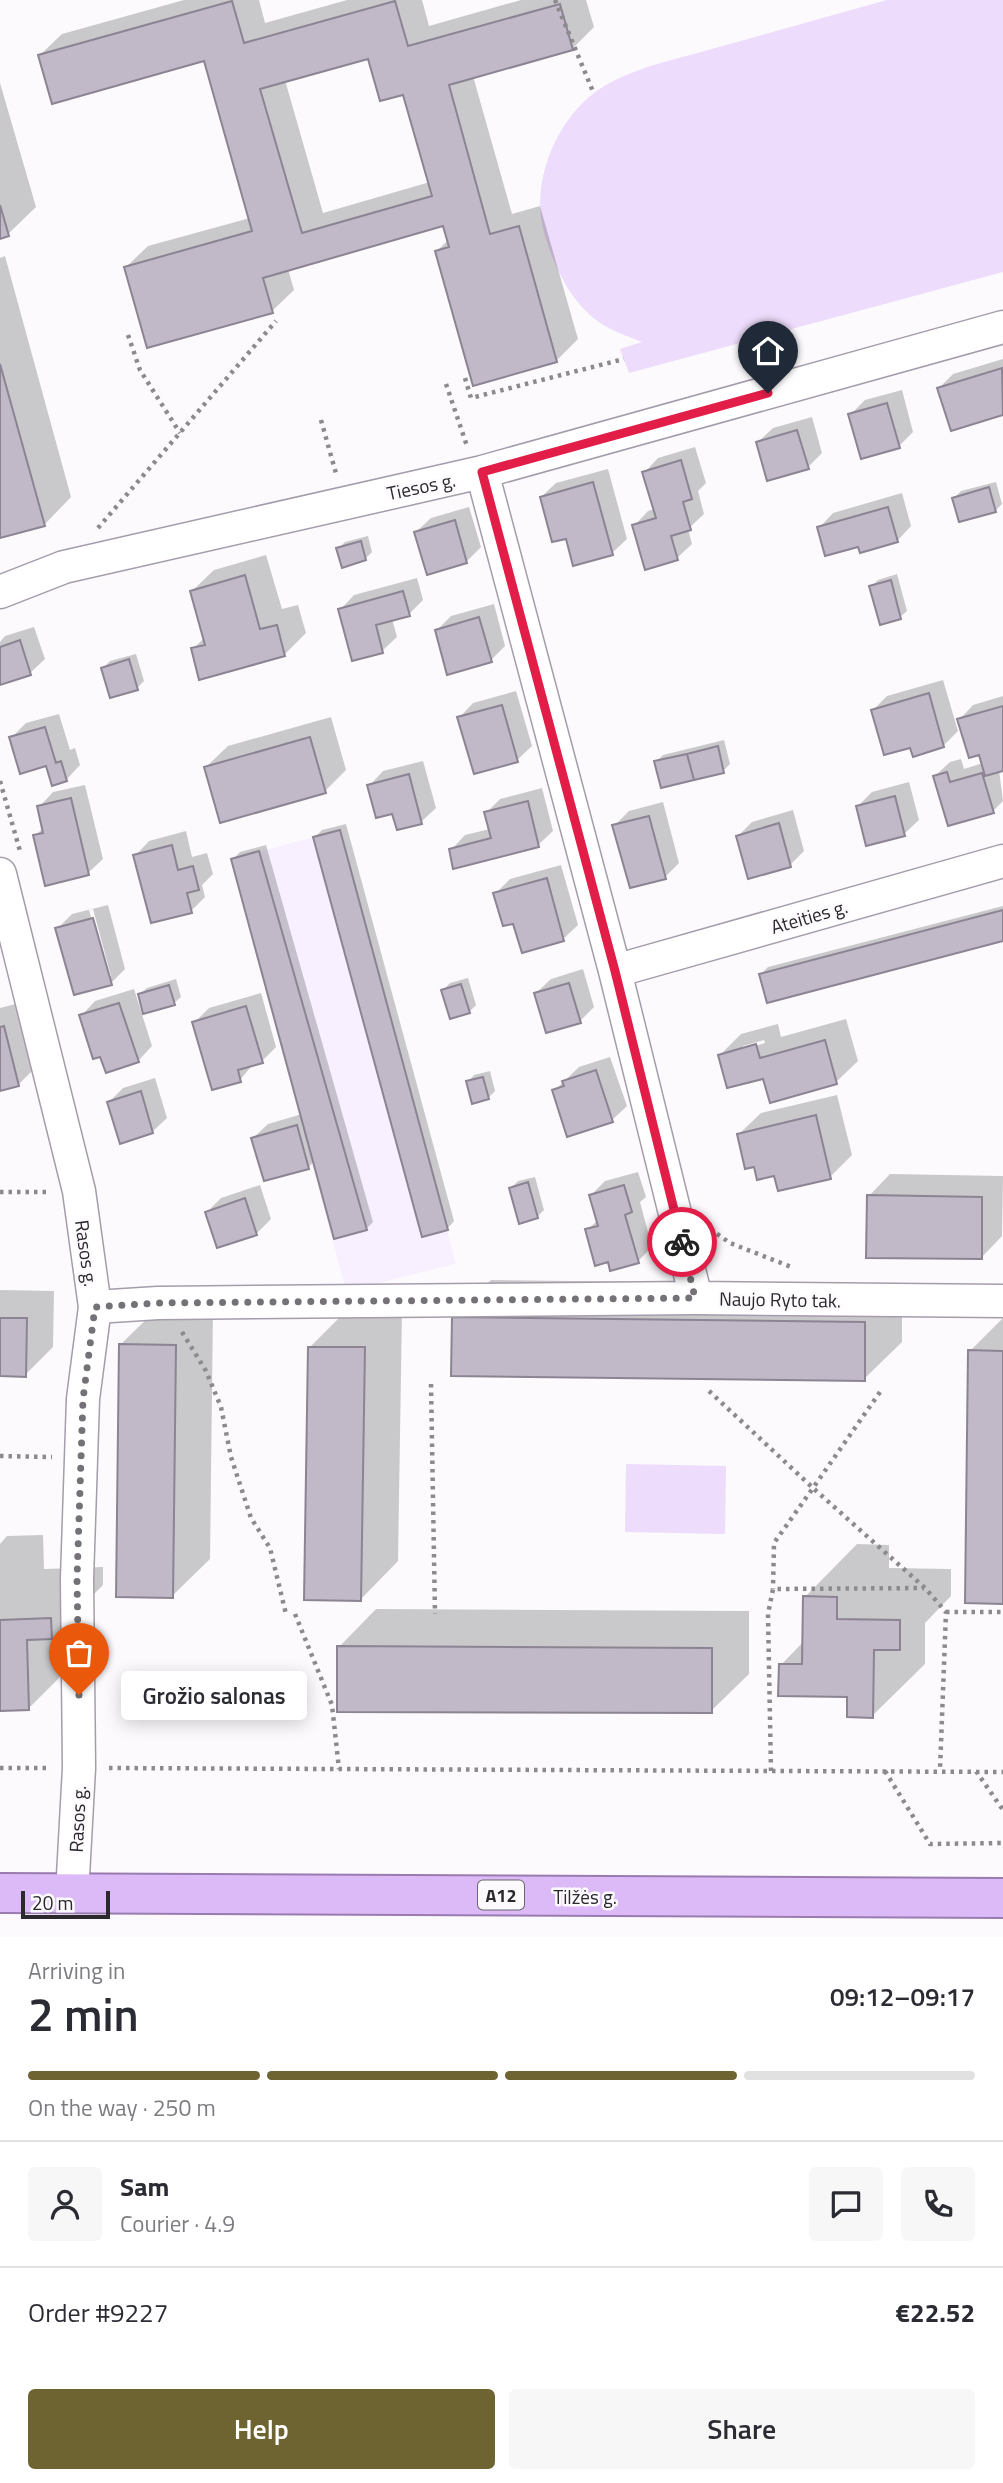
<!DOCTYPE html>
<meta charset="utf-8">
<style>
:root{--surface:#fff;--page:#f7f7f7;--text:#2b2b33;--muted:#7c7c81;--line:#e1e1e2;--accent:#6d6431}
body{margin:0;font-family:"Titillium Web",sans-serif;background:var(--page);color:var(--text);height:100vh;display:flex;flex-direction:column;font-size:26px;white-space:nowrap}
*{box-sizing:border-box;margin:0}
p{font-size:23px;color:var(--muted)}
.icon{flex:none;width:38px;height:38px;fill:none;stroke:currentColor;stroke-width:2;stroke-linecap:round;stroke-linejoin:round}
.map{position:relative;height:1937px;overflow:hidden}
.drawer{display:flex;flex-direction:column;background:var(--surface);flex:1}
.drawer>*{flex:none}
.scale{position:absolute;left:21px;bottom:18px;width:89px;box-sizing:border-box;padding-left:7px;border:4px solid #2b282e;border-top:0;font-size:19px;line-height:24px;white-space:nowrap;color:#2b282e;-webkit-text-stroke:5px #fcfafd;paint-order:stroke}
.pin{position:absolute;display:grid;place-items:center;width:60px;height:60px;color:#fff;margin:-72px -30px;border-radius:50% 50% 50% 0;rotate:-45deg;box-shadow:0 0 7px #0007}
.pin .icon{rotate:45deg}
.courier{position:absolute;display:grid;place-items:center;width:70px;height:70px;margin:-35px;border:5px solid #e11d48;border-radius:50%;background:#fff;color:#222;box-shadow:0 2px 9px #0007}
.bubble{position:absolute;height:49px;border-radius:7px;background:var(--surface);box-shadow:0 4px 18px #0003;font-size:23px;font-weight:600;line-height:49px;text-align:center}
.overview em{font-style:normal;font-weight:600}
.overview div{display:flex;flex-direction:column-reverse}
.overview{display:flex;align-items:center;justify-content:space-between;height:119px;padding:0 28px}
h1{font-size:46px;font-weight:600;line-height:52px}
.bar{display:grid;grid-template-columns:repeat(4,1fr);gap:10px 7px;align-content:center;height:84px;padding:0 28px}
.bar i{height:9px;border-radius:5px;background:var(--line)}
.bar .selected{background:var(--accent)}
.bar p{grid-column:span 4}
.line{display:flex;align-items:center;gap:18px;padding:0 28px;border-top:2px solid var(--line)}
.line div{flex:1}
.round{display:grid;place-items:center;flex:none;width:74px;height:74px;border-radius:7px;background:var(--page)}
.cta{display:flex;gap:14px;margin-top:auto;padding:14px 28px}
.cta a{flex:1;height:80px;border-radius:7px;background:var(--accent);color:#fff;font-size:28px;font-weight:600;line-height:80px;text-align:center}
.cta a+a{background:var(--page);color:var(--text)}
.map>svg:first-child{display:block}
.built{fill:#f8f0ff}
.green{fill:#eddcfb}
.shadow{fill:#0003;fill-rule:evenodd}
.building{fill:#c1b8c8;stroke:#8c8393;stroke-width:2;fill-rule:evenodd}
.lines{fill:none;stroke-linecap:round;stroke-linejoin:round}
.minor-casing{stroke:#a59cac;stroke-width:35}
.trunk-casing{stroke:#997baf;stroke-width:42}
.path{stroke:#8c8a8f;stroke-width:4.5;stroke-dasharray:3.5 5;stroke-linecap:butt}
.minor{stroke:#fff;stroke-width:32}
.trunk{stroke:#dcbaf7;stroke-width:38}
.done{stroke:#747276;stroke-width:7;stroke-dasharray:0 12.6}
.route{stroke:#e11d48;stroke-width:9}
.labels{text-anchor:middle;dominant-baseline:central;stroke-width:5;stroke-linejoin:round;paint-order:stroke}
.shield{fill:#fcfafd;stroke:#6a676c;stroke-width:2}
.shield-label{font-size:18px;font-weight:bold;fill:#2b282e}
.street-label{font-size:19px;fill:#2b282e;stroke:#fcfafd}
</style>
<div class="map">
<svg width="1003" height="1937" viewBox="0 0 1003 1937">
<rect width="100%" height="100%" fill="#fcfafd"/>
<path class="built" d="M340,830l116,434 -110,27 -115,-432z"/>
<path class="green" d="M887,0h116v272l-374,101 -9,-24 22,-7c-12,-5 -24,-9 -35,-15 -34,-19 -53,-59 -63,-95 -15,-52 15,-120 62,-147 31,-18 71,-26 106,-36 58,-16 116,-33 175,-49z
M626,1464l100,2 -1,68 -100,-2z"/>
<path class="shadow" d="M184,0h75l6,23 82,-23h75l7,26 92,-26h65l8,27 -22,22 -99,27 39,138 28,-8 38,133 -22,22 -119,-110 11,-11 -4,-16 -156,45 6,21 -22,21 -146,-44 22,-21 102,-28 -45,-159 -165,-4 22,-21zM369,56l35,37 26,89 -107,31 -38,-133z
M0,83l36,124 -28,27 -8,3z
M5,256l66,241 -27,28 -44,11v-278z
M1003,359v54l-51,16 -13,-41 14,-14z
M902,390l11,42 -14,14 -49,-31 15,-15z
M812,417l10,36 -14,14 -50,-25 15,-14z
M695,447l11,36 -8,8 6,23 -16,15 4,15 -15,14 -43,-32 14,-15 7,-2 -11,-36 14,-15z
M608,469l19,70 -15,14 -45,-16 -26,-40 15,-14z
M996,482l6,22 -7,7 -41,-13 7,-7z
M902,493l9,33 -14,15 -38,3 -40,-16 14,-15z
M469,507l12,40 -15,15 -50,-30 15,-14z
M368,536l4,16 -7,7 -27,-10 7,-7z
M266,555l16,54 16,-4 8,28 -22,22 -91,-6 12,-12 -13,-46 22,-21z
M897,574l10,37 -7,6 -29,-30 7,-7z
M417,578l6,22 -14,14 -17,5 5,18 -15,14 -42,-41 14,-15z
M494,604l11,42 -14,14 -54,-30 14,-14z
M34,627l11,32 -15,14 -30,6v-37l5,-6z
M136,654l8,27 -7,7 -34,-20 7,-7z
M943,680l15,51 -15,15 -70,-36 14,-14z
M516,691l16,55 -15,14 -58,-42 14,-15z
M1003,696v73l-4,1 4,31 -10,10 -58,-35 15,-14 11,-3 3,10 19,-6 -3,-10 -21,-33 14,-15z
M59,714l11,36 5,-2 5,17 -14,15 -55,-42 15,-15z
M331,717l15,53 -21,21 -119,-24 22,-21z
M724,740l6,24 -7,7 -67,-9 7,-7z
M423,761l13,47 -15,14 -28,-10 -24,-26 14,-15z
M909,782l10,38 -15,14 -46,-28 14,-14z
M85,785l18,74 -15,14 -53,-37 9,-9 -5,-20 14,-15z
M542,788l11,43 -15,14 -87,5 14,-15 25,-6 -4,-16 14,-14z
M663,802l16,61 -14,14 -51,-51 15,-15z
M793,810l11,41 -14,14 -52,-29 14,-14z
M346,824l108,397 -6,7 -25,7 -108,-398 7,-7z
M186,831l6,26 15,-4 6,21 -11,11 3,12 -14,14 -56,-55 14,-15z
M266,845l107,377 -7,7 -52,-68 -5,6 -44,12 -12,-41 15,-14 34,-10 -69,-255 7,-7z
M561,865l17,60 -15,14 -49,-18 -19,-27 15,-15z
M108,905l17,64 -14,14 -54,-54 15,-15zM93,909l18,67h-3l-19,-66z
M1003,906v33l-242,35 7,-7z
M583,969l11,38 -14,14 -44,-28 15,-14z
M468,978l8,27 -7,7 -26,-22 7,-7z
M176,979l5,18 -7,6 -34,-9 7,-6z
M134,989l18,57 -14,15 -57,-45 14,-15z
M261,993l15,54 -14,14 -8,2 -14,17 -46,-57 15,-15z
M31,1000l15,57 -28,28 -18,5v-82z
M846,1019l12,42 -22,21 -72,-6 -44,-21 21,-21 37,-10 3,13zM764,1040l1,3 -22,7v-4z
M610,1057l17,49 -15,14 -58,-29 25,-24z
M490,1071l5,20 -7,7 -20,-16 6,-7z
M155,1078l12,40 -15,14 -43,-30 14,-14z
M837,1095l15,60 -22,22 -55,-3 -20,-9 -16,-31 22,-21z
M638,1172l8,25 -6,5 12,45 -14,14 -29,-1 -22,-30 11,-10 -7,-25 14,-14z
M890,1174l113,2 -1,60 -21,22 -112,-62z
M535,1177l9,33 -7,7 -26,-29 7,-7z
M260,1185l11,34 -15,15 -49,-22 14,-14z
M491,1280l411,5v57l-38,37 -410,-61z
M0,1290l54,1 -1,56 -28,28 -25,-1z
M159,1307l54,1 -3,251 -38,37 -51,-252z
M347,1310h55l-4,251 -37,38 -51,-252z
M1003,1318v284l-33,-251z
M43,1535l1,34 59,-2v18l-24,24 2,47 -52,52 -29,1v-165l7,-8z
M857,1544l32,1v23l62,1v27l-26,27v41l-53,52 -23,-21 -68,-30 23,-24 1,-44z
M376,1609l373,2v63l-38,37 -372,-64z"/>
<path class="building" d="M232,1l12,42 151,-42 13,45 152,-42 13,46 -124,35 41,149 29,-8 38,136 -84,24 -38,-135 14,-4 -6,-21 -180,52 10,35 -126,35 -23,-81 128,-36 -48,-170 -152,43 -14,-49zM368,59l12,42 23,-6 29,101 -130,37 -42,-144z
M0,205l9,31 -9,3z
M0,364l45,162 -45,12z
M1002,368l1,47 -52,16 -14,-43z
M887,403l13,45 -39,11 -13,-45z
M797,430l12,39 -42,12 -11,-39z
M681,460l11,39 -9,3 8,28 -20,6 7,24 -33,10 -13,-45 24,-7 -14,-46z
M593,482l20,73 -40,11 -7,-27 -14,3 -12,-45z
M989,487l7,25 -37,10 -7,-24z
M888,507l10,35 -38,11 -2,-6 -33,9 -8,-29z
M455,520l12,43 -40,12 -13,-43z
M361,541l5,19 -24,8 -6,-20z
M245,575l15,54 17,-4 8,31 -86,24 -8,-32 14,-3 -15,-54z
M891,580l10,39 -21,6 -11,-39z
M403,591l7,25 -34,9 7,28 -31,8 -14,-52z
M479,617l13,45 -45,13 -12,-45z
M20,640l11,35 -31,10v-38z
M129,659l9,31 -28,8 -9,-30z
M929,693l15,54 -31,10 -3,-9 -26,7 -13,-45z
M502,705l16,57 -44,12 -17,-57z
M1003,706v65l-18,5 -6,-21 -10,3 -12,-39z
M45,727l11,36 5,-2 6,20 -15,5 -6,-20 -26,8 -11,-37z
M310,737l16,56 -106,30 -16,-56z
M718,746l6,27 -30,7 -7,-26z
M687,754l7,26 -33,8 -7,-27z
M947,772l3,10 32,-9 12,40 -46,13 -15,-50z
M409,774l13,50 -25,6 -5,-16 -16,4 -9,-33z
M895,796l10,40 -39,10 -10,-40z
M71,798l18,77 -44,11 -12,-51 10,-2 -6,-27z
M528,801l11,46 -86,22 -4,-20 42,-11 -7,-26z
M649,816l17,63 -36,9 -18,-63z
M779,823l12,44 -43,12 -12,-43z
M340,830l108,400 -26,7 -109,-400z
M172,845l6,25 15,-4 6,24 -12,3 5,20 -41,10 -18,-68z
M259,851l108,379 -33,9 -103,-380z
M547,878l17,63 -42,12 -9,-29 -10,2 -10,-33z
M1003,910v31l-236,62 -8,-29z
M93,918l19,67 -38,10 -19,-67z
M569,983l12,40 -35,10 -12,-40z
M461,984l9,29 -20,6 -9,-29z
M169,985l6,20 -32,9 -5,-20z
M119,1003l20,59 -33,11 -6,-16 -7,2 -14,-44z
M246,1006l17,57 -25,7 3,12 -29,8 -20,-68z
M4,1026l15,60 -19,5v-64z
M825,1040l12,44 -67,19 -7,-24 -36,9 -9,-33 38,-11 4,14z
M596,1070l17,52 -46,15 -15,-47 12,-4 -2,-5z
M483,1077l6,22 -17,5 -6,-23z
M141,1091l12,42 -33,11 -13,-42z
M816,1115l15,64 -53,12 -4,-15 -17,4 -3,-13 -9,2 -8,-35z
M297,1125l12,44 -45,12 -13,-43z
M528,1182l10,36 -19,6 -10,-36z
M624,1185l8,27 -7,3 14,48 -29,8 -2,-9 -13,4 -10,-37 13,-3 -9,-31z
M867,1195l115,2v62l-116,-1z
M245,1198l12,37 -40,13 -12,-36z
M452,1317l413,5v59l-414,-5z
M0,1318h27l-1,59 -26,-1z
M119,1344l57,1 -3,253 -57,-1z
M308,1347h57l-4,254 -57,-1z
M968,1350l35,1v253l-38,-1z
M803,1596l34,1v22l63,1v30h-26l-1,68 -26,-1v-20l-69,-1 1,-32h23z
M51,1618l1,21 -25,1 2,70 -29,1v-91z
M337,1646l375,2v65l-375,-1z"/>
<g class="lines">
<defs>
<path id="minor" d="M482,472l133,499 81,327
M0,592l64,-25 418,-95 521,-145
M0,874l79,317 16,116 -12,92 -6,180 2,189 -7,126
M615,971l388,-110
M95,1307l63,-4 538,-5 307,3"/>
<path id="trunk" d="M0,1893l1003,5"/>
</defs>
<use href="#minor" class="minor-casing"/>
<use href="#trunk" class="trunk-casing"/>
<path class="path" d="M555,0l39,94
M128,335l12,35 40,63
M465,378l6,20 153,-39
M446,384l21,62
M321,420l16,57
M98,528l178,-207
M0,781l20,70
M0,1192h48
M710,1229l20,14 64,25
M182,1332l24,39 15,36 10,50 20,61 19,30 16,66
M431,1384l4,230
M709,1391l104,97 -39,55 -1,46
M880,1392l-67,96 112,100 21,24 -6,158
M0,1456l52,1
M946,1612h57
M295,1614l37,91 7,64
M0,1768h48
M109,1768l894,4
M771,1771l-3,-157 5,-25 151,-1
M885,1771l45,73 73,-1
M976,1771l27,39"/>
<use href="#minor" class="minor"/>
<use href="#trunk" class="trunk"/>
</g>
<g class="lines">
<path class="done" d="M79,1695l-2,-116 6,-180 12,-92 63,-4 537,-5 -13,-56"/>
<path class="route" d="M682,1242l-67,-271 -133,-499 286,-79"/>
</g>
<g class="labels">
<rect class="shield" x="478" y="1880.5" width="46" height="29" rx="5"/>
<g class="shield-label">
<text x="501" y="1895">A12</text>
</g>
<g class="street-label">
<text transform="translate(421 486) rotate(-12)">Tiesos g.</text>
<text transform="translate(809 916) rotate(-16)">Ateities g.</text>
<text transform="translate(87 1253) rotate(82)">Rasos g.</text>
<text transform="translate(780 1299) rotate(1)">Naujo Ryto tak.</text>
<text transform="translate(77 1819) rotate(-87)">Rasos g.</text>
<text x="585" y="1896">Tilžės g.</text>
</g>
</g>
</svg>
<div class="scale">20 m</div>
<div class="pin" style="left:79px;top:1695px;background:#ea580c"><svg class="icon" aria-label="bag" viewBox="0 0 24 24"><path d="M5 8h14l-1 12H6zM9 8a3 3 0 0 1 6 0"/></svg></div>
<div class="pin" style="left:768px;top:393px;background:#1f2937"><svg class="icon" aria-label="home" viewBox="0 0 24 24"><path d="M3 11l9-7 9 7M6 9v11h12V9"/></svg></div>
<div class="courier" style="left:682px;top:1242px"><svg class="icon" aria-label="bike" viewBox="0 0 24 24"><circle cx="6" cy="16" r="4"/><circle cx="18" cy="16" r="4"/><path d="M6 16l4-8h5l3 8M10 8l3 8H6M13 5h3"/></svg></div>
<div class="bubble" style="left:121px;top:1671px;width:186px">Grožio salonas</div>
</div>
<section class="drawer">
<div class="overview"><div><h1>2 min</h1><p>Arriving in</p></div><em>09:12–09:17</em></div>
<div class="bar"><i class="selected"></i><i class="selected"></i><i class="selected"></i><i></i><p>On the way · 250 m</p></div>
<div class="line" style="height:126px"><a class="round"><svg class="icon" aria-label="person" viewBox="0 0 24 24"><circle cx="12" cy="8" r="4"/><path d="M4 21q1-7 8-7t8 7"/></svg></a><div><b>Sam</b><p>Courier · 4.9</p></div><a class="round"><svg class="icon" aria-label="chat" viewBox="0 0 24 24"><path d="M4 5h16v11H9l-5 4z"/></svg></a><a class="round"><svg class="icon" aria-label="phone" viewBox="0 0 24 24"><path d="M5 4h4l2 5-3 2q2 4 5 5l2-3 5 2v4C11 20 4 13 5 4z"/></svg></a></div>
<div class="line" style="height:91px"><div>Order #9227</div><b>€22.52</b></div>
<div class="cta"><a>Help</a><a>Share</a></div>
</section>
